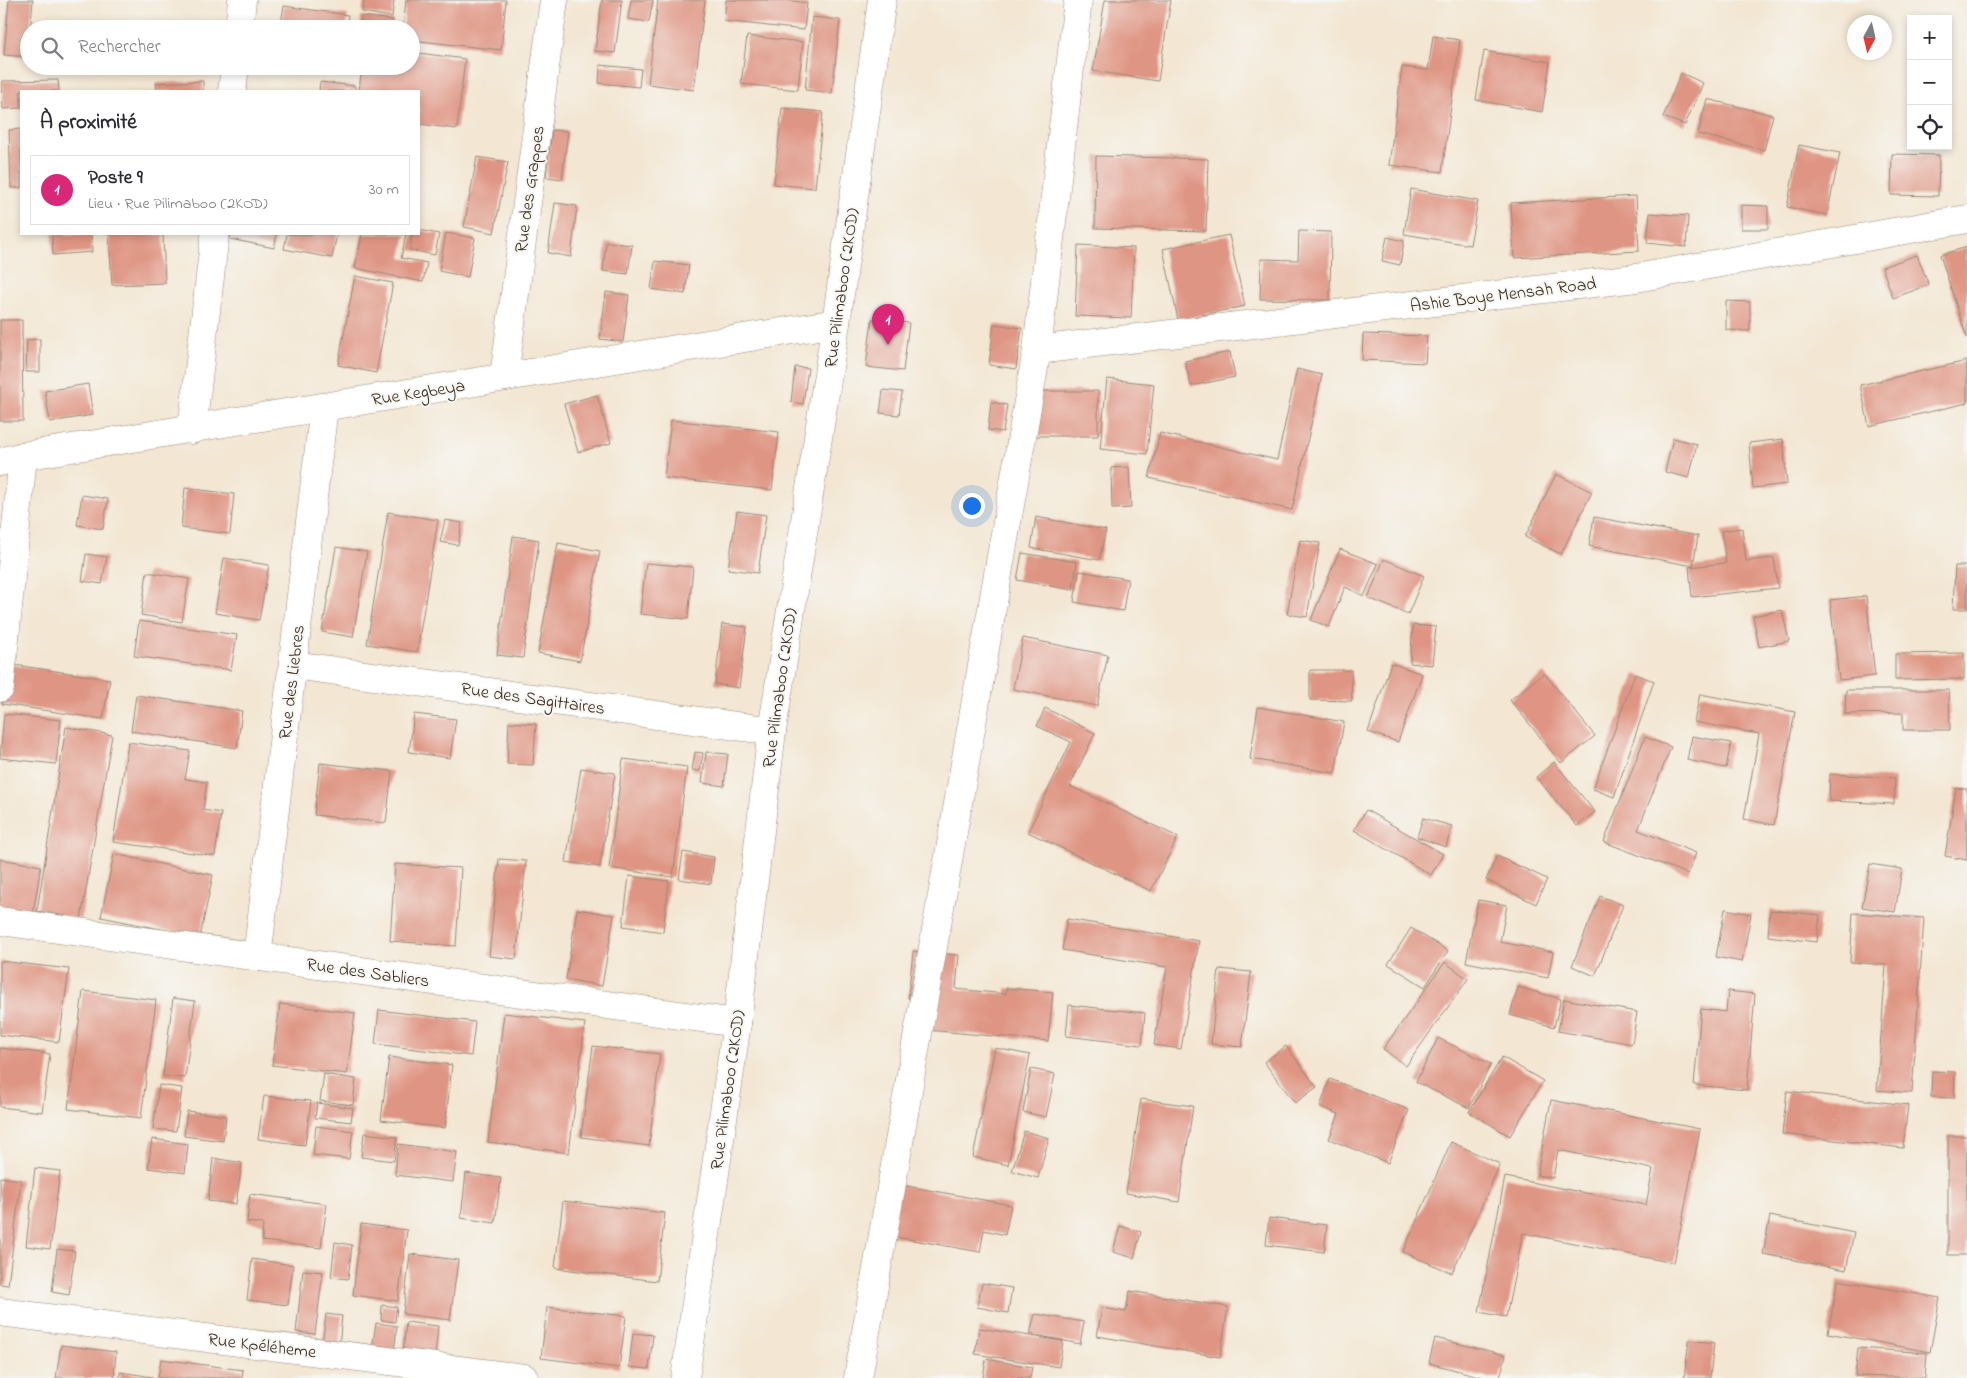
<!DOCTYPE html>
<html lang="fr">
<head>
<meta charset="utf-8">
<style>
	body { margin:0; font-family:"Indie Flower",sans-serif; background:#f7f7f7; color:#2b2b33 }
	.controls { position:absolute; right:15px; top:15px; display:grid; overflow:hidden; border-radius:0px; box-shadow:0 2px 8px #0003 }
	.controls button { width:45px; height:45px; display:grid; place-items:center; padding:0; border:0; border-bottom:1px solid #e1e1e2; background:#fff; color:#2b2b33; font:25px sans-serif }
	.compass { position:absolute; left:1847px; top:15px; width:45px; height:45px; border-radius:50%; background:#fff; box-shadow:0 2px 8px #0003; rotate:188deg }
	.you { position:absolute; left:971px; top:505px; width:18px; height:18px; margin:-12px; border:4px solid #fff; border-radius:50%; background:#1a73e8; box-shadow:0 0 0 8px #1a73e833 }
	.badge { display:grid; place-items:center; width:32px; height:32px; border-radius:50%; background:#db2777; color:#fff; font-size:16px; font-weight:700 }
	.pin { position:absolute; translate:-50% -41px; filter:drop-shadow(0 1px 2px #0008) }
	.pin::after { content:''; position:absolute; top:26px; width:18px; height:15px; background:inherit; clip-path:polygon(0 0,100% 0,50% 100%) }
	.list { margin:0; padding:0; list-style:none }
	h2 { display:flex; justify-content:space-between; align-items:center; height:65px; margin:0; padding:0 20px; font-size:21px }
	h2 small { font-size:16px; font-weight:400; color:#7c7c81 }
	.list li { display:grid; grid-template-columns:32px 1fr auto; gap:15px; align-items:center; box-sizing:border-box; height:70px; margin:0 10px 10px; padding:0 10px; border:1px solid #e1e1e2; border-radius:0px }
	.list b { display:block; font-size:19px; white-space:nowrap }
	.list p { margin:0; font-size:16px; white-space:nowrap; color:#7c7c81 }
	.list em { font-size:16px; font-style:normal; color:#7c7c81 }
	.icon { flex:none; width:28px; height:28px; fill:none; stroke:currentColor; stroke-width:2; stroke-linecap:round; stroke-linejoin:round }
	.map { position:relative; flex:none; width:1967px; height:1378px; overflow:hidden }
	.search { position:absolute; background:#fff; box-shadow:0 2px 8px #0003; left:20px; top:20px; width:400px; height:55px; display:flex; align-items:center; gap:12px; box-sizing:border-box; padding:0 18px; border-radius:28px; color:#7c7c81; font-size:19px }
	.panel { position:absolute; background:#fff; box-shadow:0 2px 8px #0003; left:20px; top:90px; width:400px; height:145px; border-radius:0px }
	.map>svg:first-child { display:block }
</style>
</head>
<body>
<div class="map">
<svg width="1967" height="1378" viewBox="0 0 1967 1378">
	<rect width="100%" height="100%" fill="#f6f6f2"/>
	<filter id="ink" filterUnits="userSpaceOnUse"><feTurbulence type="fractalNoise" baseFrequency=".02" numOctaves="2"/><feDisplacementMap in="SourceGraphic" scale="10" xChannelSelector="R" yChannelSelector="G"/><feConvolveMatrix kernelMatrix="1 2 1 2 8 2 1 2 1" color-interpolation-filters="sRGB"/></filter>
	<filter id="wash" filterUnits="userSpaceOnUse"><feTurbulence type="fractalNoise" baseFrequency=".0096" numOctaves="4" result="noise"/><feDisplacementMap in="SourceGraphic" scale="20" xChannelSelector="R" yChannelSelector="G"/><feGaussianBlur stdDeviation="1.12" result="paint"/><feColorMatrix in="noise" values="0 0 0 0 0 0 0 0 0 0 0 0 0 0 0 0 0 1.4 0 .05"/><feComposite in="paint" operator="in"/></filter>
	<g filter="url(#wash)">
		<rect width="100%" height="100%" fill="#f3e6d2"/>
		<g id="blocks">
			<!-- building -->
			<g fill="#df9583">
				<path d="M9,0H33L28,57L4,55Z"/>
				<path d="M364,0H394L392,17L362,12Z"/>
				<path d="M406,0H506L501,50L411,40V29H403Z"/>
				<path d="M602,0H622L615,53L595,51Z"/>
				<path d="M631,0H653L649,22L628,19Z"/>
				<path d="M658,0H705L694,90L648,84Z"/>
				<path d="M726,0H786L807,3L804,30L724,21Z"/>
				<path d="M1105,0H1171L1158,81L1093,71Z"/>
				<path d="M284,6L348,15L346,29H280Z"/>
				<path d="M361,16L393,20L392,29H360Z"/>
				<path d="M812,17L840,20L832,93L805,90Z"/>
				<path d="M747,36L803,42L798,90L741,84Z"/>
				<path d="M1433,36L1460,40L1442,172L1389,165L1402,67L1428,70Z"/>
				<path d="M1484,51L1550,62L1542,112L1476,100Z"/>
				<path d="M411,52L465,59L457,129L419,124V91H359L362,66H411Z"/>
				<path d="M600,65L641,69L639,87L599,83Z"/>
				<path d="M1681,73L1703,83L1685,125L1663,117Z"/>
				<path d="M58,80L59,91H21V108L3,109L2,81Z"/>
				<path d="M203,81V91H157L156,83Z"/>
				<path d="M320,82L355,86V91H319Z"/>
				<path d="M1707,99L1773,115L1764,150L1698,134Z"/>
				<path d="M782,108L823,112L815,188L774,184Z"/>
				<path d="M21,129V188H11L9,130Z"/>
				<path d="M552,130L568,131L562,179L546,177Z"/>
				<path d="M1799,145L1840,153L1827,215L1787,207Z"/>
				<path d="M1892,154L1939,155L1938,196L1891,195Z"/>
				<path d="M1096,156L1208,159L1206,231L1095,228Z"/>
				<path d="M477,157L508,162L494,233L464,227Z"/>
				<path d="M1411,189L1478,201L1470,245L1404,234Z"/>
				<path d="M1636,196L1639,251L1514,258L1511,203Z"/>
				<path d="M555,203L577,206L571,257L548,253Z"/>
				<path d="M1741,205L1768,206V229H1741Z"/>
				<path d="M1650,213L1688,216L1686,247L1647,243Z"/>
				<path d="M419,230L439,234L435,255L410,250L412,234H419Z"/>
				<path d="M1299,231L1331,232L1330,300L1260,299L1261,259L1298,260Z"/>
				<path d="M446,233L475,238L468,277L439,271Z"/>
				<path d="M52,234H91L92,252L53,255Z"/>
				<path d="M109,234H163L165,283L112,285Z"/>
				<path d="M231,234H277L274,248L230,239Z"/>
				<path d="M287,234H337L332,258L284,249Z"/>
				<path d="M362,234H406L401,258L427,263L423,282L355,268Z"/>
				<path d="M1229,235L1245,306L1178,320L1163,249Z"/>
				<path d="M1387,237L1404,241L1400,265L1382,261Z"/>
				<path d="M606,242L632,245L628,274L603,271Z"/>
				<path d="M1078,245L1134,248L1131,318L1075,316Z"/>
				<path d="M1967,247V338L1940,255Z"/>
				<path d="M1917,255L1929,285L1893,298L1882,267Z"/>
				<path d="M655,261L689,265L685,294L651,289Z"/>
				<path d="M355,276L393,283L376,373L338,365Z"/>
				<path d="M606,292L629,295L623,342L600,339Z"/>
				<path d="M1726,301L1750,302V331L1726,330Z"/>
				<path d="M872,319L909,323L903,371L866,367Z"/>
				<path d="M0,320H22L23,421H0Z"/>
				<path d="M994,324L1022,328L1016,369L989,365Z"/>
				<path d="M1363,334L1427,336L1425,363L1362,360Z"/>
				<path d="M40,339V372H26L27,340Z"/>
				<path d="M1230,352L1235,377L1191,386L1185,361Z"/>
				<path d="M1967,361V403L1869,426L1860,385Z"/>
				<path d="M795,367L808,368L803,404L791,402Z"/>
				<path d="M1297,369L1322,375L1292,510L1149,478L1160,433L1277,460Z"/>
				<path d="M1107,379L1154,384L1147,454L1100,449Z"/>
				<path d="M88,384L93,415L50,422L45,391Z"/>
				<path d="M883,390L902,392L899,415L880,413Z"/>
				<path d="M1031,391H1098V436H1032Z"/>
				<path d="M597,395L611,443L578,452L564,404Z"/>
				<path d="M991,402L1007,405L1003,432L988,430Z"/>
				<path d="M671,420L779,432L772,490L664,478Z"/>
				<path d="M1673,438L1697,444L1689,478L1665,472Z"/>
				<path d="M1783,439L1787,484L1753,488L1749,443Z"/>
				<path d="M1129,467L1131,508L1112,509L1111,468Z"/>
				<path d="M1556,474L1592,492L1561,554L1525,537Z"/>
				<path d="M185,488L234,494L230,534L181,528Z"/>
				<path d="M82,495L108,499L103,529L77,525Z"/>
				<path d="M737,511L766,515L758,573L728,569Z"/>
				<path d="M388,512L438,520L417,652L367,644Z"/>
				<path d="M1036,517L1106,530L1099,560L1031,548Z"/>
				<path d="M1594,517L1698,536L1693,566L1589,546Z"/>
				<path d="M445,520L462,523L458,545L440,542Z"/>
				<path d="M1742,528L1746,561L1774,558L1778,588L1692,597L1689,567L1726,563L1721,531Z"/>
				<path d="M513,536L539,540L523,658L497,655Z"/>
				<path d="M1300,540L1320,543L1307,617L1287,614Z"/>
				<path d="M558,543L600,551L580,661L538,653Z"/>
				<path d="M336,547L367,552L353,637L322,632Z"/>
				<path d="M1340,549L1378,564L1364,596L1345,587L1329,627L1311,620Z"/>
				<path d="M1022,553L1077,562L1073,590L1017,580Z"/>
				<path d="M86,554L107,557L102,584L82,581Z"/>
				<path d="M224,558L269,565L259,620L215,613Z"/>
				<path d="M1384,559L1424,576L1408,614L1368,598Z"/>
				<path d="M646,563L693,567L688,619L640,614Z"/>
				<path d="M1955,566H1967V609H1953Z"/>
				<path d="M1079,571L1128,579L1123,611L1074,602Z"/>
				<path d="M147,572L189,579L182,622L141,615Z"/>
				<path d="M1866,596L1875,676L1839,680L1830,600Z"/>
				<path d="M1782,610L1789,641L1759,647L1753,616Z"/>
				<path d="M139,621L237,635L231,670L134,656Z"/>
				<path d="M722,624L747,627L739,688L715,684Z"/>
				<path d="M1413,625L1436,627L1432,665L1410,663Z"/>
				<path d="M1023,638L1108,655L1097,706L1013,689Z"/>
				<path d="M1964,653V679L1895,680V654Z"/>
				<path d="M1391,663L1422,674L1398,742L1368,732Z"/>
				<path d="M7,664L110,679L103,719L2,704Z"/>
				<path d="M1310,670H1351L1352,701L1310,700Z"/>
				<path d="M1544,673L1595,736L1561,763L1510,700Z"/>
				<path d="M1635,674L1654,681L1614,797L1593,789Z"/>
				<path d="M1846,690H1949L1950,730H1903V713L1845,714Z"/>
				<path d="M1700,694L1795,712L1774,825L1744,819L1759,734L1694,722Z"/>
				<path d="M136,695L242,711L237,748L131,731Z"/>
				<path d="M1258,707L1344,722L1335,773L1250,759Z"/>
				<path d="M1045,708L1095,733L1070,786L1178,837L1151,891L1028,832L1071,742L1037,726Z"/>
				<path d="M4,714L61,720L56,764L0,758Z"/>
				<path d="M414,714L456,719L450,758L409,752Z"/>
				<path d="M509,722L536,724L533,765L507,764Z"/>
				<path d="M66,727L112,735L81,919L37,911Z"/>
				<path d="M1692,736L1731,743L1726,768L1687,760Z"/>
				<path d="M1645,737L1671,747L1638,830L1696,853L1688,874L1604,842Z"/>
				<path d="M128,742L190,751L185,779L207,782L203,810L221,813L215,856L113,842Z"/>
				<path d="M695,752L703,753L700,771L692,770Z"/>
				<path d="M706,752L728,754L724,786L702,783Z"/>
				<path d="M623,759L687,767L673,877L609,868Z"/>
				<path d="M1554,762L1595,812L1577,826L1536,777Z"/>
				<path d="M320,763L392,771L386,823L314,815Z"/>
				<path d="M581,768L615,773L600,867L566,862Z"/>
				<path d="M1830,774L1895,778L1894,804L1829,801Z"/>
				<path d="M1956,788L1967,789V860L1945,856Z"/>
				<path d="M1366,810L1443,854L1431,875L1354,830Z"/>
				<path d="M1423,818L1452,826L1446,847L1417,837Z"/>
				<path d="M683,852L714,857L711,884L679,879Z"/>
				<path d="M114,854L213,875L200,937L101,917Z"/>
				<path d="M1497,856L1547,879L1536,904L1486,880Z"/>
				<path d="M0,859L41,866L33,913L0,908Z"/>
				<path d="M499,859L526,861L516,959L489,956Z"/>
				<path d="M395,864L461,868L456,946L390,941Z"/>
				<path d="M1870,864L1902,869L1895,912L1862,907Z"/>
				<path d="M629,876L669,881L663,932L623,926Z"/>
				<path d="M1600,896L1623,905L1595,976L1572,966Z"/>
				<path d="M1478,900L1507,905L1500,942L1553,952L1548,978L1466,962Z"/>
				<path d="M577,909L614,915L602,986L566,979Z"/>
				<path d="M1725,909L1751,914L1742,962L1716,957Z"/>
				<path d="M1770,910L1820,915L1817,942L1768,936Z"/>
				<path d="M1853,913L1924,918L1912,1093L1877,1090L1886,965L1850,962Z"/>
				<path d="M1067,919L1199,941L1181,1049L1154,1045L1167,967L1062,950Z"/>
				<path d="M1411,928L1448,951L1425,987L1388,964Z"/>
				<path d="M913,951L959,955L956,989L1006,994V988L1053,992L1048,1041L927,1030L929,1000L908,998Z"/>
				<path d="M0,961L69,969L59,1042L0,1035Z"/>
				<path d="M1445,962L1468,979L1406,1066L1383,1049Z"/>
				<path d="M1219,969L1251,972L1242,1047L1211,1044Z"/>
				<path d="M1518,987L1561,999L1554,1027L1510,1015Z"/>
				<path d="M83,991L156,1000L141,1118L68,1109Z"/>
				<path d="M1728,991L1755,994L1747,1090L1694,1085L1701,1009L1726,1012Z"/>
				<path d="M173,998L195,1001L185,1078L163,1076Z"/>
				<path d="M1564,999L1637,1012L1632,1044L1558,1031Z"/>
				<path d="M280,1004L355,1013L347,1074L272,1065Z"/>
				<path d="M1069,1005L1145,1013L1142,1045L1066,1036Z"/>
				<path d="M379,1010L475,1022L471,1056L375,1044Z"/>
				<path d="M504,1013L585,1023L569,1153L488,1142Z"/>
				<path d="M1438,1038L1491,1064L1469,1108L1416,1082Z"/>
				<path d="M593,1046L660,1054L649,1146L581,1137Z"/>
				<path d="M1286,1046L1317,1087L1295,1103L1264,1062Z"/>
				<path d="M0,1048L50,1054L42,1112L0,1107Z"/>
				<path d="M995,1048L1030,1055L1008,1165L973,1157Z"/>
				<path d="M389,1057L452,1065L445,1128L381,1120Z"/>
				<path d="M1502,1057L1543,1081L1510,1136L1469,1112Z"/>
				<path d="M1031,1069L1055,1074L1046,1117L1023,1112Z"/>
				<path d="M1932,1071L1955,1072L1954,1098L1931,1097Z"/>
				<path d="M324,1074L356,1079L353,1105L320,1101Z"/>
				<path d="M1330,1079L1409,1110L1388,1163L1329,1139L1339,1114L1320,1107Z"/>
				<path d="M159,1085L182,1088L176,1131L153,1129Z"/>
				<path d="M1787,1091L1908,1105L1903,1148L1782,1134Z"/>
				<path d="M264,1096L311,1101L305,1145L258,1139Z"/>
				<path d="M1141,1099L1193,1106L1179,1202L1126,1193Z"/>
				<path d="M1551,1100L1700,1129L1674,1263L1523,1233L1506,1317L1479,1312L1505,1177L1646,1205L1653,1169L1558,1150L1553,1178L1537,1175Z"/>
				<path d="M317,1103L353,1108L351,1122L315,1118Z"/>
				<path d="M187,1111L226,1116L223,1141L184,1136Z"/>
				<path d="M316,1126L353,1131L349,1159L313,1155Z"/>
				<path d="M1024,1131L1049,1138L1038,1178L1012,1171Z"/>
				<path d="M364,1133L397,1137L394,1161L361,1157Z"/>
				<rect x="1948" y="1136" width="19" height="119"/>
				<path d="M152,1139L188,1144L185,1173L148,1168Z"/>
				<path d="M1451,1142L1500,1164L1452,1273L1403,1252Z"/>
				<path d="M398,1144L457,1152L453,1182L395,1175Z"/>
				<path d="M213,1158L242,1163L236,1204L208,1201Z"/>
				<path d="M35,1168L60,1171L50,1249L26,1246Z"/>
				<path d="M466,1173L501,1178L495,1223L461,1218Z"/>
				<path d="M0,1177L21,1180L8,1285L0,1284Z"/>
				<path d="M901,1185L1011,1205L1005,1235L984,1230L980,1252L891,1236Z"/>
				<path d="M250,1194L327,1204L321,1248L262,1241L263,1224L247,1222Z"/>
				<path d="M563,1201L665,1213L657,1281L555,1268Z"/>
				<path d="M1770,1216L1854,1233L1846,1270L1763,1254Z"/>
				<path d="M1269,1218L1327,1225L1324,1252L1266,1245Z"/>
				<path d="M361,1224L407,1230L398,1301L353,1295Z"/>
				<path d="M1120,1226L1141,1232L1134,1258L1113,1252Z"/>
				<path d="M335,1242L352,1245L348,1279L331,1277Z"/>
				<path d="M57,1249L75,1251L69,1295L52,1292Z"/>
				<path d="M410,1254L458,1260L450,1320L403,1314Z"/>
				<path d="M252,1259L293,1265L288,1305L247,1300Z"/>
				<path d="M303,1270L323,1272L315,1334L296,1332Z"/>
				<path d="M1838,1280L1940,1298L1930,1352L1828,1333Z"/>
				<path d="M982,1283L1012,1288L1008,1313L977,1307Z"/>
				<path d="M1130,1291L1228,1307L1220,1357L1097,1336L1102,1308L1126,1312Z"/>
				<path d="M382,1305L397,1307L395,1322L381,1320Z"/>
				<path d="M547,1307L626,1316L619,1368L541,1358Z"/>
				<path d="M326,1314L342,1316L339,1346L322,1344Z"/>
				<path d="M1035,1314L1084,1322L1080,1344L1030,1334Z"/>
				<path d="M406,1322L438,1326L435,1356L403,1352Z"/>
				<path d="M376,1323L397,1326L394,1351L372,1349Z"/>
				<path d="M979,1328L1063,1341L1059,1367L975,1354Z"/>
				<path d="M633,1333L653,1335L649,1369L629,1367Z"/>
				<path d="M1435,1338L1506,1355L1500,1378H1486L1429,1363Z"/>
				<path d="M1689,1340L1714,1343L1710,1378H1684Z"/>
				<path d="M61,1345L116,1352L114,1378H56Z"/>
				<path d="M1858,1348L1927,1353L1925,1378L1855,1376Z"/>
				<path d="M161,1359L243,1370L242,1378H158Z"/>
				<path d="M986,1359L1032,1367L1030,1378H983Z"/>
				<path d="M120,1372L153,1377V1378H120Z"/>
			</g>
		</g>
	</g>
	<g filter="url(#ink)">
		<use href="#blocks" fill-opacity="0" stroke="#978878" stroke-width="1"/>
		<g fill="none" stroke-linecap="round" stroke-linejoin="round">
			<!-- street casing -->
			<g stroke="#978878" stroke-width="29">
				<g id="street">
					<path d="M239,29L242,0"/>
					<path d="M232,91L235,66"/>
					<path d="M1037,350L1636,278L1967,219"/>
					<path d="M504,377L554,0"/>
					<path d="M192,430L215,234"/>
					<path d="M0,462L23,456L836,323"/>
					<path d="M293,665L772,731"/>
					<path d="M0,688L23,456"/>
					<path d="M0,921L737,1023"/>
					<path d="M257,957L324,407"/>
					<path d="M0,1312L524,1378"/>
					<path d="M685,1378L737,1023L772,731L836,323L882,0"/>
					<path d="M858,1378L1037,350L1078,0"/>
				</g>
			</g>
			<!-- street -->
			<use href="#street" stroke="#fff" stroke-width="28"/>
		</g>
	</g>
	<g text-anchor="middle" stroke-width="4" stroke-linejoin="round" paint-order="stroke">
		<!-- street labels -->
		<g font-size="18" fill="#3b2a1e" stroke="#f6f6f2">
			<text transform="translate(529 189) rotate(-82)" y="6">Rue des Grappes</text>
			<text transform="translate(841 288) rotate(-82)" y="6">Rue Pilimaboo (2KOD)</text>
			<text transform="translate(1503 294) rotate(-7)" y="6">Ashie Boye Mensah Road</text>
			<text transform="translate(418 392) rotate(-9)" y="6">Rue Kegbeya</text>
			<text transform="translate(291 682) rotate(-83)" y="6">Rue des Liebres</text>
			<text transform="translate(779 688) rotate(-82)" y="6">Rue Pilimaboo (2KOD)</text>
			<text transform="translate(533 698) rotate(8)" y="6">Rue des Sagittaires</text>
			<text transform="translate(368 972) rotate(8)" y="6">Rue des Sabliers</text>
			<text transform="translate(727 1090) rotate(-82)" y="6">Rue Pilimaboo (2KOD)</text>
			<text transform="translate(262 1345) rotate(7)" y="6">Rue Kpéléheme</text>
		</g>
	</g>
</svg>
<div class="controls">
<button>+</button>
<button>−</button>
<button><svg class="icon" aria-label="locate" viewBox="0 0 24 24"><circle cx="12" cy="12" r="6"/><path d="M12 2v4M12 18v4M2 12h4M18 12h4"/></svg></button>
</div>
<svg class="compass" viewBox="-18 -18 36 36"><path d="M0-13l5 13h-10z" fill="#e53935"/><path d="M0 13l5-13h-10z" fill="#7c7c81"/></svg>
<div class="you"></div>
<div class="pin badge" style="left:888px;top:345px">1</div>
<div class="search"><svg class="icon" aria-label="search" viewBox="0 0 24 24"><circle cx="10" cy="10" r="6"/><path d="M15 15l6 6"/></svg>Rechercher</div>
<section class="panel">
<h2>À proximité<small></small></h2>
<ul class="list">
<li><span class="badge">1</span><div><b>Poste 9</b><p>Lieu · Rue Pilimaboo (2KOD)</p></div><em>30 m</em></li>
</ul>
</section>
</div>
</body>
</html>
